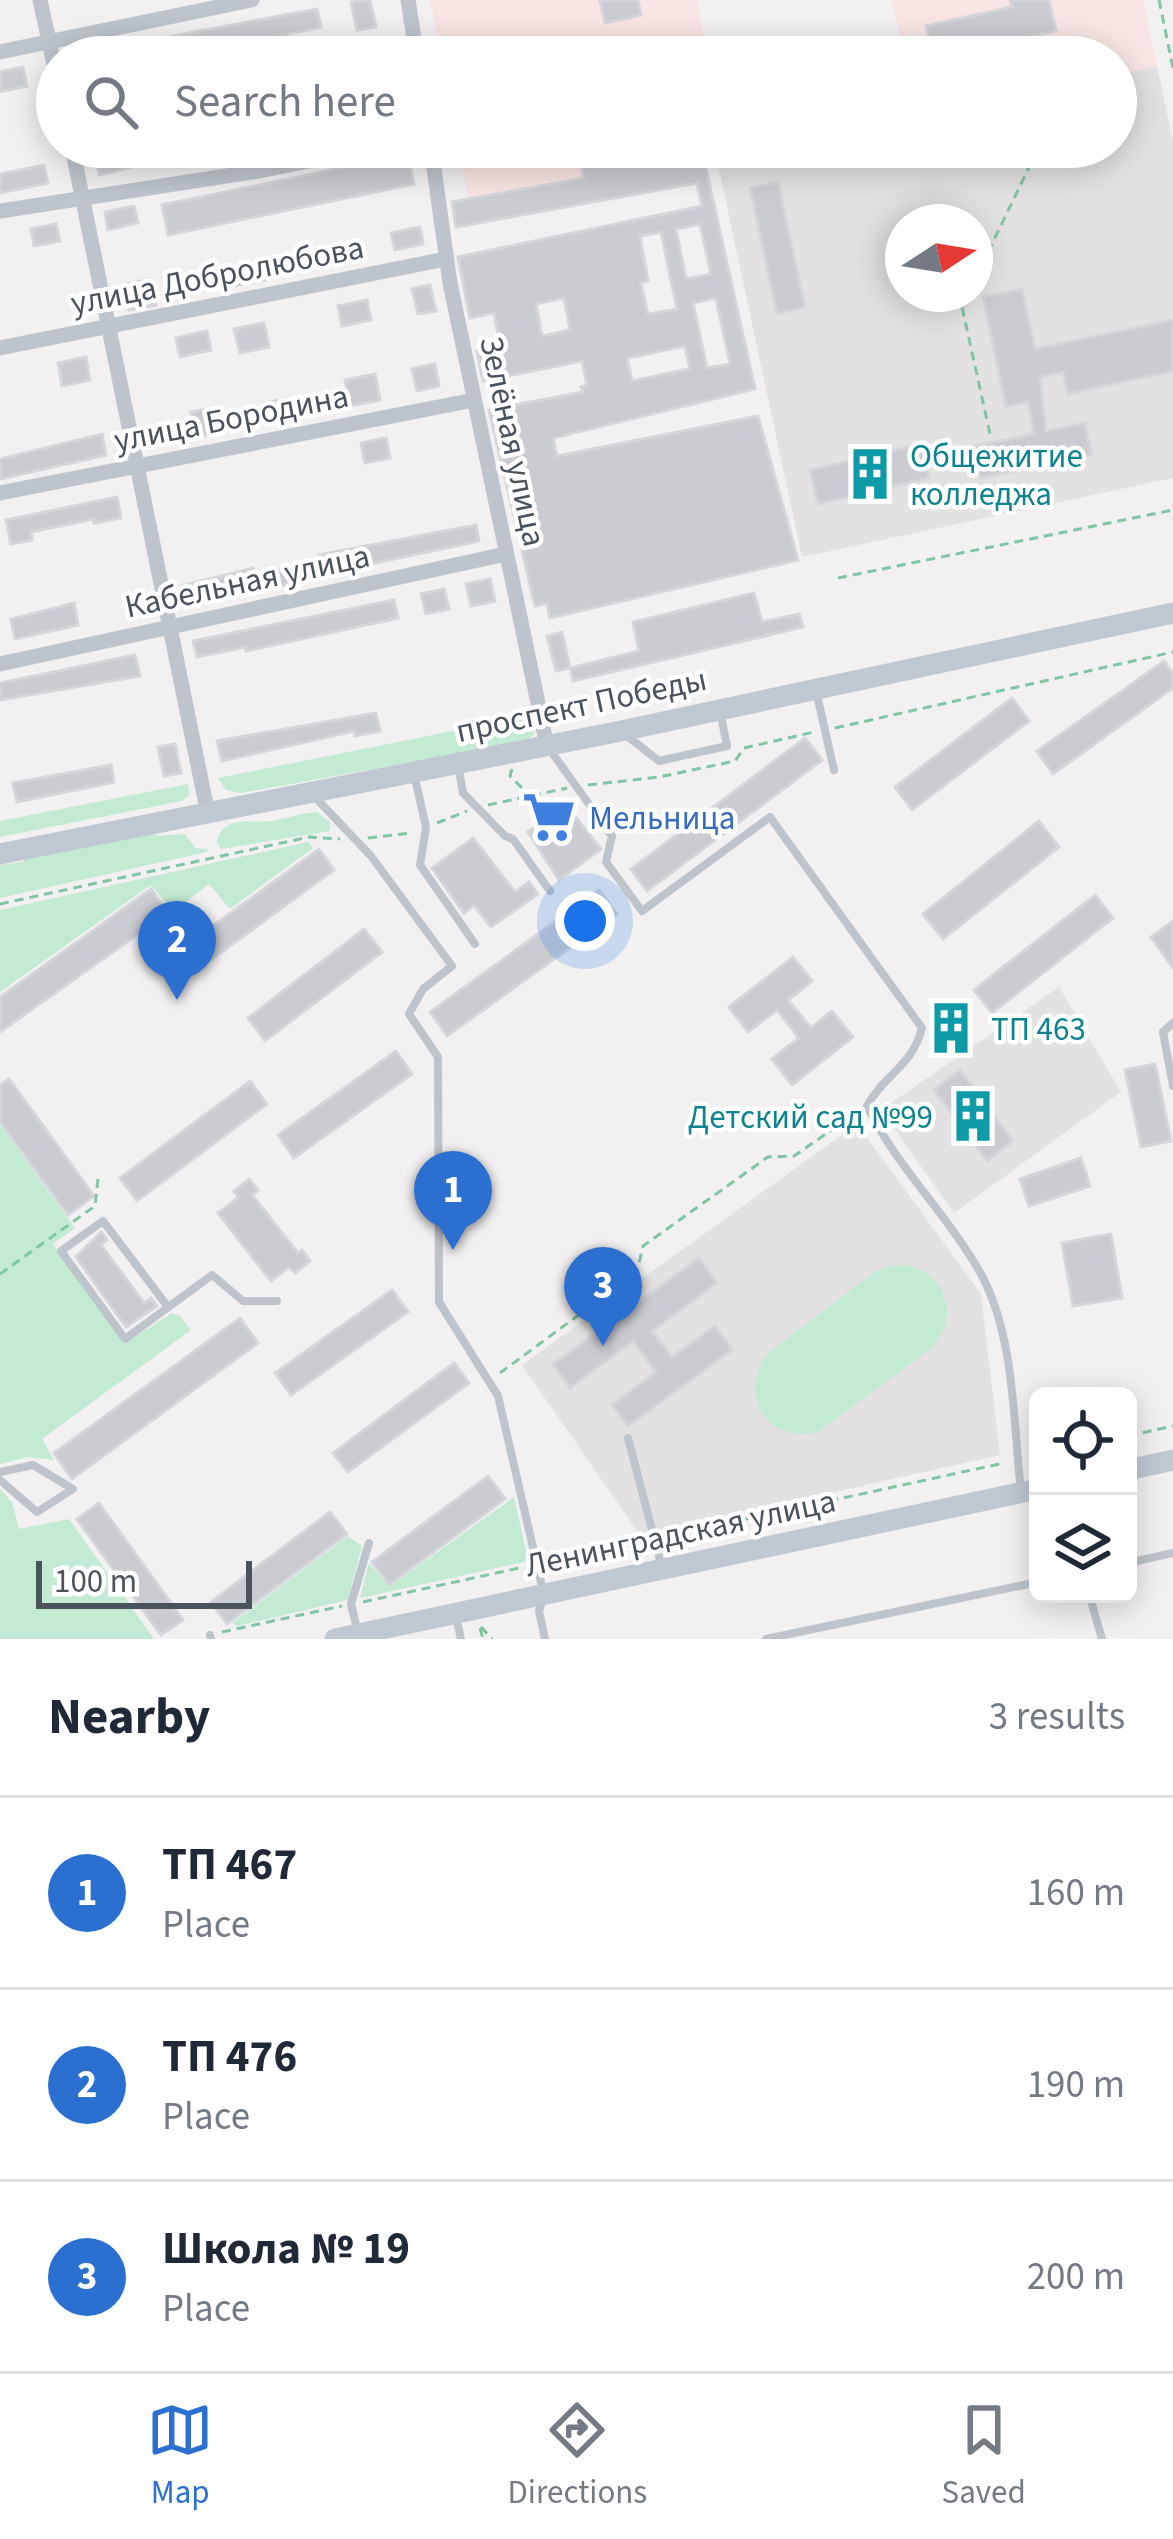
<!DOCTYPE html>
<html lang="en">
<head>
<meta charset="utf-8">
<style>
	body { margin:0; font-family:"Source Sans 3",sans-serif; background:#f2f2f3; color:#1f2937 }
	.controls { position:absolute; right:36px; bottom:36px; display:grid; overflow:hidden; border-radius:18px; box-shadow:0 6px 30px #0003 }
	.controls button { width:108px; height:108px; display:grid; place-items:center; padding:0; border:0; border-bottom:3px solid #e0e1e3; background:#fff; color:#1f2937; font:60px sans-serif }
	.compass { position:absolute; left:885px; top:204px; width:108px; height:108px; border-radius:50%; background:#fff; box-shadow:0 6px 30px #0003; rotate:78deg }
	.scale { position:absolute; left:36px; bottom:30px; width:216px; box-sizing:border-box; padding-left:12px; border:6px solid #4a535c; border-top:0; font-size:33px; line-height:42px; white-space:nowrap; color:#4a535c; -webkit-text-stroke:9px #fff; paint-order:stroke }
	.you { position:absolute; left:585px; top:921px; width:42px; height:42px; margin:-30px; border:9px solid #fff; border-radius:50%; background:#1a73e8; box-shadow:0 0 0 18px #1a73e833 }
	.badge { display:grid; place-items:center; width:78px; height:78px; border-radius:50%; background:#2b6fd1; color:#fff; font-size:39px; font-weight:700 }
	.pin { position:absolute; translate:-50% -99px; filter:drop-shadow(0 3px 6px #0008) }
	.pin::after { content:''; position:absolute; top:63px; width:42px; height:36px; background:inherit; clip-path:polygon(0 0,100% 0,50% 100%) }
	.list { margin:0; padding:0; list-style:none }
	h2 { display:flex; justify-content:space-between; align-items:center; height:156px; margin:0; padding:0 48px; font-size:51px }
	h2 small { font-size:39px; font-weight:400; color:#747a83 }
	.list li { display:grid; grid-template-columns:78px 1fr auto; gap:36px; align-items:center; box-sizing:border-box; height:192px; padding:0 48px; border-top:3px solid #e0e1e3 }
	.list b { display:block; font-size:45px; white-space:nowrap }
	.list p { margin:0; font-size:39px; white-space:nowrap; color:#747a83 }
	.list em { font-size:39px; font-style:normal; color:#747a83 }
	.icon { flex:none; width:66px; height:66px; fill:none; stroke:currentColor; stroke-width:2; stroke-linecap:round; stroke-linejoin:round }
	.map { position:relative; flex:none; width:1173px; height:1639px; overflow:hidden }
	.search { position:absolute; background:#fff; box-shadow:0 6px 30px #0003; left:36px; right:36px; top:36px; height:132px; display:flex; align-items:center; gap:30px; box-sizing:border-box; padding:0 42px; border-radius:66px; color:#747a83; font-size:45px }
	.sheet { height:732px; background:#fff }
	nav { display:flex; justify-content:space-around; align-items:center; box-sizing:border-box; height:168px; border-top:3px solid #e0e1e3; background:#fff; font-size:33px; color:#747a83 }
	nav a { display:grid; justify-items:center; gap:6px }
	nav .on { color:#2b6fd1 }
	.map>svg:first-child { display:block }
</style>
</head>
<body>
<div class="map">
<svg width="1173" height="1639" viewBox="0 0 1173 1639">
	<rect width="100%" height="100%" fill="#f2f0f0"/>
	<!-- education -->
	<g fill="#e3e1e1" fill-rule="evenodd">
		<path d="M1157,66L1173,142V478L802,557L717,160L777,147H1116V75ZM903,222H975V294H903Z"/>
		<path d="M1059,987L1121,1092L954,1213L881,1110Z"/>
		<path d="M857,1124L981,1294L1000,1455L640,1535L522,1365Z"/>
	</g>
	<!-- medical -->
	<g fill="#f9e6e4">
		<path d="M430,0H697L708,57H441Z"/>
		<path d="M892,0H1143L1157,66L1116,75V57H905Z"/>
		<path d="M459,147H726L727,150L469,201Z"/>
	</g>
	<!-- green -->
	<g fill="#c3ebd4">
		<path d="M533,715L535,733L527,741L241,793L226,790L218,778Z"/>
		<path d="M188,784L189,795L182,801L0,837V821Z"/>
		<path d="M317,812L330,822V831L221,849L217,842C224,811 256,826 277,820C291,817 302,813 317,812Z"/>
		<path d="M147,832L159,836L185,834L195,848L208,849L207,852L0,898V865L23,862L28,854Z"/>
		<path d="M308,842L313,848L230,909L209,884L173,912L151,885L0,992V910Z"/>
		<path d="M0,1125L75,1228L53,1244L124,1344L172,1313L180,1316L191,1330L42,1439L54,1460L28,1457L0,1464Z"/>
		<path d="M907,1265L927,1273L939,1285L948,1308L944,1330L932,1348L818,1432C767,1445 736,1393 768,1353L873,1273L888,1266Z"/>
		<path d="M0,1489L12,1502L19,1529L69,1519L154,1639H0Z"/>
		<path d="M514,1497L528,1561L360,1598L369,1563L389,1587Z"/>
		<path d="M348,1536L362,1546L348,1600L237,1626L232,1623Z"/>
	</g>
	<!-- building -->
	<g fill="#cbccd2" stroke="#d5d6db" stroke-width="3" fill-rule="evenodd">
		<path d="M370,0L376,27L357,30L351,2Z"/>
		<path d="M600,0H638L641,15L605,23Z"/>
		<path d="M1010,0H1049L1056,31L934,57L926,26L1012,7Z"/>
		<path d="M317,9L321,27L182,57H103L102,52L163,38Z"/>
		<path d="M23,67L27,86L0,92V72Z"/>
		<path d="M139,147H167L169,158L99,175L95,156Z"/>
		<path d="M577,147H653L657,164L703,155L755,389L553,438L557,456L758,416L798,560L550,618L547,603L535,606L489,410L583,392L581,387L587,385L582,361L483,381L477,351L500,346L494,313L470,318L458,257L702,206L697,183L456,227L452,202L584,178ZM700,224L711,274L686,279L676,229ZM661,232L677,309L648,314L641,283L648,281L640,236ZM564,298L570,330L542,336L536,304ZM716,298L730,364L707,368L693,303ZM685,346L690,369L632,381L627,358Z"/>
		<path d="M408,154L414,184L168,235L162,205Z"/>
		<path d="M44,165L48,183L0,193V174Z"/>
		<path d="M778,182L805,307L777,314L750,188Z"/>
		<path d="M134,206L138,223L108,230L105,212Z"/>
		<path d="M56,224L60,241L34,246L31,229Z"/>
		<path d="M420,227L423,244L395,250L391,233Z"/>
		<path d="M261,263L265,280L234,286L231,270Z"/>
		<path d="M150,279L156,305L129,310L124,285Z"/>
		<path d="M430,285L436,311L418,314L412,289Z"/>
		<path d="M1022,289L1035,349L1173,320V371L1068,394L1063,372L1040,377L1046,431L1085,423L1091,454L981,478L974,446L1034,434L1028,402L1006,407L983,297Z"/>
		<path d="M367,300L371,320L342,326L338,306Z"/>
		<path d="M264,323L269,347L240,353L234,329Z"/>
		<path d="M207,331L211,350L180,357L176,338Z"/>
		<path d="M86,357L90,380L62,386L58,363Z"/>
		<path d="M435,364L439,386L417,391L412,369Z"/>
		<path d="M375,374L380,400L350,406L345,380Z"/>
		<path d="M290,398L294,419L269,424L264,403Z"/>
		<path d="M211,408L217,433L150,447L146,428L193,418L191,412Z"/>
		<path d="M102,434L106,455L0,479V459Z"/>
		<path d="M386,438L390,458L365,463L361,443Z"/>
		<path d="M921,444L929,478L818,504L810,470Z"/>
		<path d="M117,497L121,518L94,523L93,519L31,532L32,540L11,544L6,520Z"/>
		<path d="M476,525L479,541L323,574L319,555Z"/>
		<path d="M296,565L300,582L185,604L181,586L253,568L254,574Z"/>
		<path d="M490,579L495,601L471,606L466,584Z"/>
		<path d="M444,589L449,609L426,614L421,594Z"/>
		<path d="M754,593L762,622L799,614L803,627L573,681L570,668L639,651L633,622Z"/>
		<path d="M394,600L398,618L246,651L245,647L197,657L193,641Z"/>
		<path d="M74,603L78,625L15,639L11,619Z"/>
		<path d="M562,632L570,668L556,671L547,636Z"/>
		<path d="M135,655L140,676L0,700V683Z"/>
		<path d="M1164,661L1173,674V688L1053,774L1037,751Z"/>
		<path d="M1012,698L1029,721L912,810L895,787Z"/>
		<path d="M376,713L380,731L355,736L354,731L222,761L217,741Z"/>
		<path d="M805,738L822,760L647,891L631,869Z"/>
		<path d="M175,744L181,773L164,776L158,747Z"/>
		<path d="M111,765L114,782L17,802L13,783Z"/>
		<path d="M566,805L601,849L559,880L528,832Z"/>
		<path d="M1039,821L1059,847L943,939L923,914Z"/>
		<path d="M473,838L515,892L529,882L538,894L491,927L474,905L464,913L432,868Z"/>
		<path d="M319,849L334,870L212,959L196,938Z"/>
		<path d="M151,889L168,913L0,1032V997Z"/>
		<path d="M599,890L617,914L447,1036L430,1012Z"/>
		<path d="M1095,895L1113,918L992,1013L974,990Z"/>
		<path d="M1173,921V968L1151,937Z"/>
		<path d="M364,929L382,952L265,1041L248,1018Z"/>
		<path d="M793,957L812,981L788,1000L811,1028L832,1011L853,1037L792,1085L772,1059L799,1038L777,1010L748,1032L729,1007Z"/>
		<path d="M396,1051L412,1074L294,1158L278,1135Z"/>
		<path d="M1155,1064L1171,1141L1141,1147L1125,1070Z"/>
		<path d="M960,1070L1013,1141L987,1161L934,1090Z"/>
		<path d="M9,1079L94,1196L68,1215L0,1122V1085Z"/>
		<path d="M250,1081L267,1104L137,1201L120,1178Z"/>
		<path d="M1081,1158L1090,1186L1029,1206L1020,1179Z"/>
		<path d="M249,1179L258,1190L252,1195L298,1253L302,1250L310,1261L295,1273L289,1267L271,1281L218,1213L239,1197L234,1191Z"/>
		<path d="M101,1232L107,1240L101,1245L144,1303L151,1298L157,1306L126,1327L76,1257Z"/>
		<path d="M1111,1234L1122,1298L1073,1306L1062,1243Z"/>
		<path d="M699,1258L717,1283L652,1331L672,1357L715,1326L732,1350L628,1426L612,1405L656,1372L633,1341L570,1388L553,1364Z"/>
		<path d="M392,1290L408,1312L291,1395L275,1373Z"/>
		<path d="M240,1318L258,1343L72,1479L54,1453Z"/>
		<path d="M454,1363L469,1383L348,1472L333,1453Z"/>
		<path d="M488,1476L505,1499L389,1585L372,1562Z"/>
		<path d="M99,1503L183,1620L161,1635L77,1519Z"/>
		<path d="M330,1512L347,1534L227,1624L211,1602Z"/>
	</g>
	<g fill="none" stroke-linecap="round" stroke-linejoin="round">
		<!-- path -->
		<g stroke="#7fc6a5" stroke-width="3" stroke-dasharray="9 6" stroke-linecap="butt">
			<path d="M1159,0L1173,68"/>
			<path d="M975,279L1039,147"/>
			<path d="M968,294L962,307L990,434"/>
			<path d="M838,578L1173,510"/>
			<path d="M835,728L1173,652"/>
			<path d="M512,769L510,776L527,793"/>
			<path d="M588,785L659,777L735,761L744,748L814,732"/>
			<path d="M488,805L567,788"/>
			<path d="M437,823L467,811"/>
			<path d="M368,838L411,833"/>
			<path d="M0,904L309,837L340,839"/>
			<path d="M0,1274L95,1206L98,1179"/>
			<path d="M500,1373L637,1272L643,1246L768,1157L794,1156L856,1113"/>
			<path d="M1128,1436L1173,1426"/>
			<path d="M668,1536L1004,1463"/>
			<path d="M551,1561L641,1542"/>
			<path d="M363,1602L524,1567"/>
			<path d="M481,1627L492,1639"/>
			<path d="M480,1628L483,1639"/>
			<path d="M222,1632L342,1606"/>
		</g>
		<!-- lane -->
		<g stroke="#bdc4cb" stroke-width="8">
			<path d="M817,695L834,770"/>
			<path d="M627,736L659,761L727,746L721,716"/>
			<path d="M550,750L612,836L606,862L642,911L770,817L922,1028C912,1067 885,1073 867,1106C896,1166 948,1215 981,1274C1015,1337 1013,1421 1021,1491"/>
			<path d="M458,765L463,793L505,836L513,839L550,891"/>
			<path d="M414,774L426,827L420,865L475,944"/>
			<path d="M312,794L371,856L452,966L423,989L409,1014L438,1057L439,1302L498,1396L544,1595L539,1611L545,1639"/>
			<path d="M1173,1023L1163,1032L1173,1086"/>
			<path d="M168,1307L103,1221L61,1251L125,1339L212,1275L243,1301H277"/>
			<path d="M628,1438L662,1568"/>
			<path d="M0,1472L33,1465L73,1489L37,1512L0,1480"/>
			<path d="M1128,1563L1173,1553"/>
			<path d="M1089,1594L1102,1639"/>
			<path d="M456,1617L461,1639"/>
			<path d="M357,1629L351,1604L369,1543"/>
			<path d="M210,1635L211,1639"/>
			<path d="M766,1639L1038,1582"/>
		</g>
		<!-- street -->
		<g stroke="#bdc4cb" stroke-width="15">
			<path d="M40,0L57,78"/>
			<path d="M408,0L417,57"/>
			<path d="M0,52L252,0"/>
			<path d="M72,147L208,814"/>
			<path d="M431,147L450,283L547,746"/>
			<path d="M0,211L259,171L378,147"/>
			<path d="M0,348L446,259"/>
			<path d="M0,493L474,400"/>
			<path d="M0,664L506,554"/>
		</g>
		<!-- secondary -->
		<g stroke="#c0c8d2" stroke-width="21">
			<path d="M0,854L621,731L1173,613"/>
			<path d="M1128,1470L1173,1460"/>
			<path d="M335,1639L1038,1489"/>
		</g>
	</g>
	<!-- icons -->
	<defs>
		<g id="building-bare" transform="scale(4.14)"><path d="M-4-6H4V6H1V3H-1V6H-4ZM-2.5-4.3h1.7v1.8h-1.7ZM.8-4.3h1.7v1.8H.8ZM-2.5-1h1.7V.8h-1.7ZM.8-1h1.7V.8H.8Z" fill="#0f9aa8" stroke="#fff" stroke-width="2.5" paint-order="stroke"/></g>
		<g id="supermarket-bare" transform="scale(4.14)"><path d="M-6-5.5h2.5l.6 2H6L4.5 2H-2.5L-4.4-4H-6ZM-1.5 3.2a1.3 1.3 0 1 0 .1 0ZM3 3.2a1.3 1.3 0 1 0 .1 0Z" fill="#3f7fe0" stroke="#fff" stroke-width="2.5" paint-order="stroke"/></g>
	</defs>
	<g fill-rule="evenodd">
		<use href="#building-bare" x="870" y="474"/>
		<use href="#supermarket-bare" x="549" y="817"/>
		<use href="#building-bare" x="951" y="1028"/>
		<use href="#building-bare" x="973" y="1116"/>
	</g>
	<g text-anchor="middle" stroke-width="9" stroke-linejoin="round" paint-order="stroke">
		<!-- street labels -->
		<g font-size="33" fill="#4a535c" stroke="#fff">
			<text transform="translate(217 274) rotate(-11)" y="12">улица Добролюбова</text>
			<text transform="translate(231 417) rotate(-11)" y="12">улица Бородина</text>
			<text transform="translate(514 441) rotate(78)" y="12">Зелёная улица</text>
			<text transform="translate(247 580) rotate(-12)" y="12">Кабельная улица</text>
			<text transform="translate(581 704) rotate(-12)" y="12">проспект Победы</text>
			<text transform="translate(680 1532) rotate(-12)" y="12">Ленинградская улица</text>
		</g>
		<!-- culture labels -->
		<g font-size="33" fill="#0d838f" stroke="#fff" text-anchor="start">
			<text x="910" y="467">Общежитие<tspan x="910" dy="38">колледжа</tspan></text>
			<text x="991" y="1040">ТП 463</text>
			<text x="933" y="1128" text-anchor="end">Детский сад №99</text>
		</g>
		<!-- shop labels -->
		<g font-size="33" fill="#366cbe" stroke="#fff" text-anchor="start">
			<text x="589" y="829">Мельница</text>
		</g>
	</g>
</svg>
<div class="controls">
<button><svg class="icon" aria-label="locate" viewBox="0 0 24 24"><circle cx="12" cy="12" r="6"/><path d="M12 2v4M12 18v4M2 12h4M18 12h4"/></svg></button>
<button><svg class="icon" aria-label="layers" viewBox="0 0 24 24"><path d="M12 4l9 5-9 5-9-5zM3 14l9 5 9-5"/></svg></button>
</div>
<svg class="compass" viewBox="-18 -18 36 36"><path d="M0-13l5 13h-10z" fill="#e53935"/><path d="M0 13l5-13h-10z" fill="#747a83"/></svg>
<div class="scale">100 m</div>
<div class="you"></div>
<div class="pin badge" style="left:453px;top:1250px">1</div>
<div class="pin badge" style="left:177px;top:1000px">2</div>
<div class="pin badge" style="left:603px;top:1346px">3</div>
<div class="search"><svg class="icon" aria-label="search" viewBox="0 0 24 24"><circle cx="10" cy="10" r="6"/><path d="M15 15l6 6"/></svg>Search here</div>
</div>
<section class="sheet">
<h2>Nearby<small>3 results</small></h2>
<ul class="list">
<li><span class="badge">1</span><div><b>ТП 467</b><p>Place</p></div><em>160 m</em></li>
<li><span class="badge">2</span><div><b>ТП 476</b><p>Place</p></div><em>190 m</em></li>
<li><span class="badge">3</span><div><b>Школа № 19</b><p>Place</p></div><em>200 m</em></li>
</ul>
</section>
<nav>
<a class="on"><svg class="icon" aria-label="map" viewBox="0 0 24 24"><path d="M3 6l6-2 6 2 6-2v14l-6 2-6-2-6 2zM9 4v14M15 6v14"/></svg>Map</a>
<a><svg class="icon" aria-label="directions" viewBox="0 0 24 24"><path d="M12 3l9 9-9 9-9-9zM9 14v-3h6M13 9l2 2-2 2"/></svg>Directions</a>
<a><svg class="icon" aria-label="saved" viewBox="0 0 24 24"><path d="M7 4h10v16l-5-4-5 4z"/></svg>Saved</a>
</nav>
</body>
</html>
